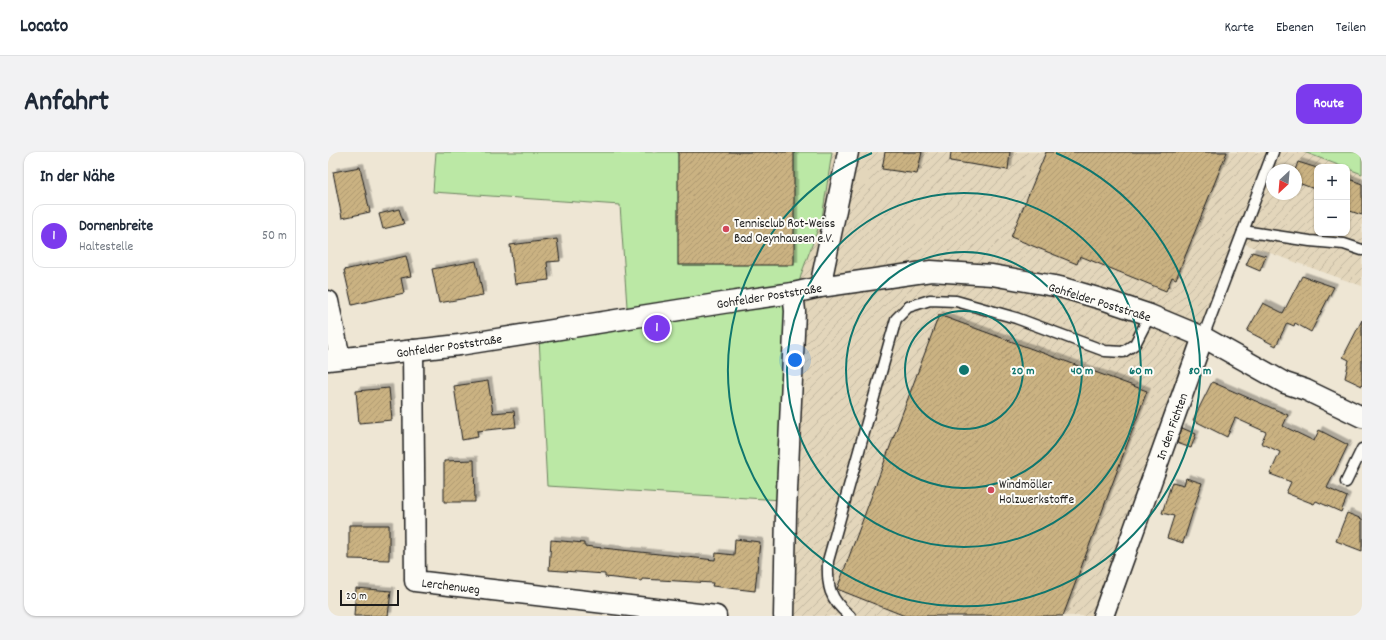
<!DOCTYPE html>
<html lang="de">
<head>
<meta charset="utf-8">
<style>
	body { margin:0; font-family:Dekko,sans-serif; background:#f2f2f3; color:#1f2937 }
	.controls { position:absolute; right:12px; top:12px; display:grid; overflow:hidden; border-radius:8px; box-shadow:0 1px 3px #0004 }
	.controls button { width:36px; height:36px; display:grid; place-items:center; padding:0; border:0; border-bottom:1px solid #e0e1e3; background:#fff; color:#1f2937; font:20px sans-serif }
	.compass { position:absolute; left:938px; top:12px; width:36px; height:36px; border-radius:50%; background:#fff; box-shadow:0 1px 3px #0004; rotate:206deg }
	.scale { position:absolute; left:12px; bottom:10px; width:59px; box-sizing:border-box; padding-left:4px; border:2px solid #1c1c1c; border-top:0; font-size:11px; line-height:14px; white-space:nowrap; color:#1c1c1c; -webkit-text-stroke:3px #fdfcf7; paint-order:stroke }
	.you { position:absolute; left:467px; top:208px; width:14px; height:14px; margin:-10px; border:3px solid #fff; border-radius:50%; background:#1a73e8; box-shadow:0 0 0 6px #1a73e833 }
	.badge { display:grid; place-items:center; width:26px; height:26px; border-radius:50%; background:#7c3aed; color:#fff; font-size:13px; font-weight:700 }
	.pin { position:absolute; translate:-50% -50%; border:2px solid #fff; box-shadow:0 1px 4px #0006 }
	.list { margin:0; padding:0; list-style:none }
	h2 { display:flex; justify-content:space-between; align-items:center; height:52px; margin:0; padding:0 16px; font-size:17px }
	h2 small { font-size:13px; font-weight:400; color:#747a83 }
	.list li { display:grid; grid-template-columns:26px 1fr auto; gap:12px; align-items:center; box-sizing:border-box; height:64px; margin:0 8px 8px; padding:0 8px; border:1px solid #e0e1e3; border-radius:12px }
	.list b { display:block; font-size:15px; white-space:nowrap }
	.list p { margin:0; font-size:13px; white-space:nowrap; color:#747a83 }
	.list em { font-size:13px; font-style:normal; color:#747a83 }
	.map { position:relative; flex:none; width:1034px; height:464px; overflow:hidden; border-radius:12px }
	header { display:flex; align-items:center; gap:24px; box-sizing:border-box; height:56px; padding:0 20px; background:#fff; border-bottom:1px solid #e0e1e3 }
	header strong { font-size:19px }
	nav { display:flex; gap:22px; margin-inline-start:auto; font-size:14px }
	.intro { display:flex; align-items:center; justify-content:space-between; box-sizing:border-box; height:96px; padding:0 24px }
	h1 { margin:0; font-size:28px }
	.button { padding:10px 18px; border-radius:12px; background:#7c3aed; color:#fff; font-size:14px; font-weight:700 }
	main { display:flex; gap:24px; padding:0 24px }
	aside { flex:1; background:#fff; border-radius:12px; box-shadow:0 1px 3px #0004 }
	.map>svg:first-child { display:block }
</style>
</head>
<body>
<header>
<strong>Locato</strong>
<nav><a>Karte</a><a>Ebenen</a><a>Teilen</a></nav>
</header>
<div class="intro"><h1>Anfahrt</h1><a class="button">Route</a></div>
<main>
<aside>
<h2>In der Nähe<small></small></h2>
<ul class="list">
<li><span class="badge">1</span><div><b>Dornenbreite</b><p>Haltestelle</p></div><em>50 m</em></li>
</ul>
</aside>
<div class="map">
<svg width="1034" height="464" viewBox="0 0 1034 464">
	<defs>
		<pattern id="industrial-furrows" width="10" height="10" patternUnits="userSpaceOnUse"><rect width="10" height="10" fill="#e3d6bb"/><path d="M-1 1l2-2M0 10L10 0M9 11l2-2" fill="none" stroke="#c2b7a0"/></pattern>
		<pattern id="building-hatch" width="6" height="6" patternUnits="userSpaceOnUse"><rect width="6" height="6" fill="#cab282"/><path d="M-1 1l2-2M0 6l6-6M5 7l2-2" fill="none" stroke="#ad9870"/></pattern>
		<filter id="shadow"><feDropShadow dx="3.5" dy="-3.5" stdDeviation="0" flood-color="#0004"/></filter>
	</defs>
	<rect width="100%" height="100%" fill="#eee6d4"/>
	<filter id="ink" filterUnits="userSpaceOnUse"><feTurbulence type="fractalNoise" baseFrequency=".025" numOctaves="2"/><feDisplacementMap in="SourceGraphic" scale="8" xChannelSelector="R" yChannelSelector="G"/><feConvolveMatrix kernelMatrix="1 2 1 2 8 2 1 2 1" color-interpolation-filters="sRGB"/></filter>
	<g filter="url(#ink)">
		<!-- industrial -->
		<path fill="url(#industrial-furrows)" fill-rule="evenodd" d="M504,0H976L1015,15H989V81H1019V16L1034,22V134L914,91L771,464H460L463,159L474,120L494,66ZM944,18H968V42H944Z"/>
		<!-- grass -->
		<g fill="#bbe8a5" stroke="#6c8260">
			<path d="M108,0H504L494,66L474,120L463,159L454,348L219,334L211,186L300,169L292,53L105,40Z"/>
			<path d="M976,0H1034V22Z"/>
		</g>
		<!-- building -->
		<g fill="url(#building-hatch)" stroke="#1c1c1c" filter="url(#shadow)">
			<rect x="350" y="0" width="116" height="113"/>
			<path d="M557,0H594L589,22L554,17Z"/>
			<path d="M623,0H682L680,18L622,9Z"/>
			<path d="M718,0H899L848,127L844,125L838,139L752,104L749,112L683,85Z"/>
			<path d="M970,10L989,16V38L968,30L967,18Z"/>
			<path d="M32,15L42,60L14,66L5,20Z"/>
			<path d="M1019,26L1034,32V63L1019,58Z"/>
			<path d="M71,57L76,72L55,77L51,62Z"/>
			<path d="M229,87L232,109L219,110L221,128L187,132L182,93Z"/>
			<path d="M924,100L938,104L932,119L918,113Z"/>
			<path d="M78,104L83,124L73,126L76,141L24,153L16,118Z"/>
			<path d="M148,109L155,143L111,151L104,117Z"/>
			<path d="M974,124L1006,135L983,180L967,171L966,174L959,171L948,194L919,179L935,151L955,161Z"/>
			<path d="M611,163L819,239L735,464H577L509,437Z"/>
			<path d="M1034,168V234L1017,226L1021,208L1015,205Z"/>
			<path d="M160,229L165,261L186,259L188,275L149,279L150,285L134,288L126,234Z"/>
			<path d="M884,230L960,263L955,274L986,289L991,278L1020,293L999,336L1019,345L1013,360L988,349L986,352L958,341L963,330L942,322L952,300L933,291L938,280L907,266L899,285L865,268Z"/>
			<path d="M61,236L64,268L31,271L28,239Z"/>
			<path d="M854,276L868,282L863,296L849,291Z"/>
			<path d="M146,308L147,350H116V309Z"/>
			<path d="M858,326L874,331L855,391L839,386L846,364L834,361L844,330L856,333Z"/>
			<path d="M1019,361L1034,367V399L1008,389Z"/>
			<path d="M21,373H61V408L21,407Z"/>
			<path d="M407,387L432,390L427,439L384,434L385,431L314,427V429L277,425V422L221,418L223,388L256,391V394L387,408L388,401L406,403Z"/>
			<path d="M28,436L63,439L60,464H26Z"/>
		</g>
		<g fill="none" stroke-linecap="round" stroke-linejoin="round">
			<!-- service casing -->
			<g stroke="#1c1c1c" stroke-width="13">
				<g id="service">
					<path d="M915,79L982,89L1016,92L1034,98"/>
					<path d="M875,185L945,0"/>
					<path d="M1018,330L1034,297"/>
					<path d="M522,464C501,447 499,434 500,409L568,167L580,155L602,148L628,149L688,166L777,199L795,200L807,192L822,163"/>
				</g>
			</g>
			<!-- minor casing -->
			<g stroke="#1c1c1c" stroke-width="23">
				<g id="minor">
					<path d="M492,135L520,0"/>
					<path d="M0,149L12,206"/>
					<path d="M85,198L87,429L388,464"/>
					<path d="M0,208L131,193L395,151L465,141L492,135L603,119L664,123L732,135L780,149L822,163L875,185L957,231L978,238L1034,265"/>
					<path d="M456,464L458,361L467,159L465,141"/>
					<path d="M775,464L875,185"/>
				</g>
			</g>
			<!-- service -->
			<use href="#service" stroke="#fdfcf7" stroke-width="10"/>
			<!-- minor -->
			<use href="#minor" stroke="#fdfcf7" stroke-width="20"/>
		</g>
	</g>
	<!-- distance rings -->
	<g fill="none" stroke="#0f766e" stroke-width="2">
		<circle cx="636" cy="218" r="59"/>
		<circle cx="636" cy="218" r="118"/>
		<circle cx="636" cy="218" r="177"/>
		<path d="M728 1A236 236 0 1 1 544 1"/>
	</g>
	<!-- markers -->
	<g fill="#d1495b" stroke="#fdfcf7" stroke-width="1.5">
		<circle cx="398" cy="77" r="4"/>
		<circle cx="663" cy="338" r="4"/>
	</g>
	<g text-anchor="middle" stroke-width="4" stroke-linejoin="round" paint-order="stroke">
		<!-- poi labels -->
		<g font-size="13" fill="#1c1c1c" stroke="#fdfcf7" text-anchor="start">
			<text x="406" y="75">Tennisclub Rot-Weiss<tspan x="406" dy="15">Bad Oeynhausen e.V.</tspan></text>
			<text x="671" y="336">Windmöller<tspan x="671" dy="15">Holzwerkstoffe</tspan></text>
		</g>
		<!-- street labels -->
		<g font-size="13" fill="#1c1c1c" stroke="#fdfcf7">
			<text transform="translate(441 143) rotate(-9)" y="5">Gohfelder Poststraße</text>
			<text transform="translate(772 149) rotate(17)" y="5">Gohfelder Poststraße</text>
			<text transform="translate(121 193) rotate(-8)" y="5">Gohfelder Poststraße</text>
			<text transform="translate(843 274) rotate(-70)" y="5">In den Fichten</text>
			<text transform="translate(123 433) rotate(7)" y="5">Lerchenweg</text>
		</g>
	</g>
	<circle cx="636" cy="218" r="6" fill="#0f766e" stroke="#fdfcf7" stroke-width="2"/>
	<g font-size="12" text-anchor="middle" font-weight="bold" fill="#0f766e" stroke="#fdfcf7" stroke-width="4" stroke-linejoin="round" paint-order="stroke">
		<text x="695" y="222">20 m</text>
		<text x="754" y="222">40 m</text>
		<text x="813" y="222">60 m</text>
		<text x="872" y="222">80 m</text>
	</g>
</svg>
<div class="controls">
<button>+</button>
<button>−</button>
</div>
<svg class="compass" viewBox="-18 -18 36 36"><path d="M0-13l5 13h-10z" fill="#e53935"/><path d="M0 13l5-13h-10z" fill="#747a83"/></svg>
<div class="scale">20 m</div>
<div class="you"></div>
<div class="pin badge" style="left:329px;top:176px">1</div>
</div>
</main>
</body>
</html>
